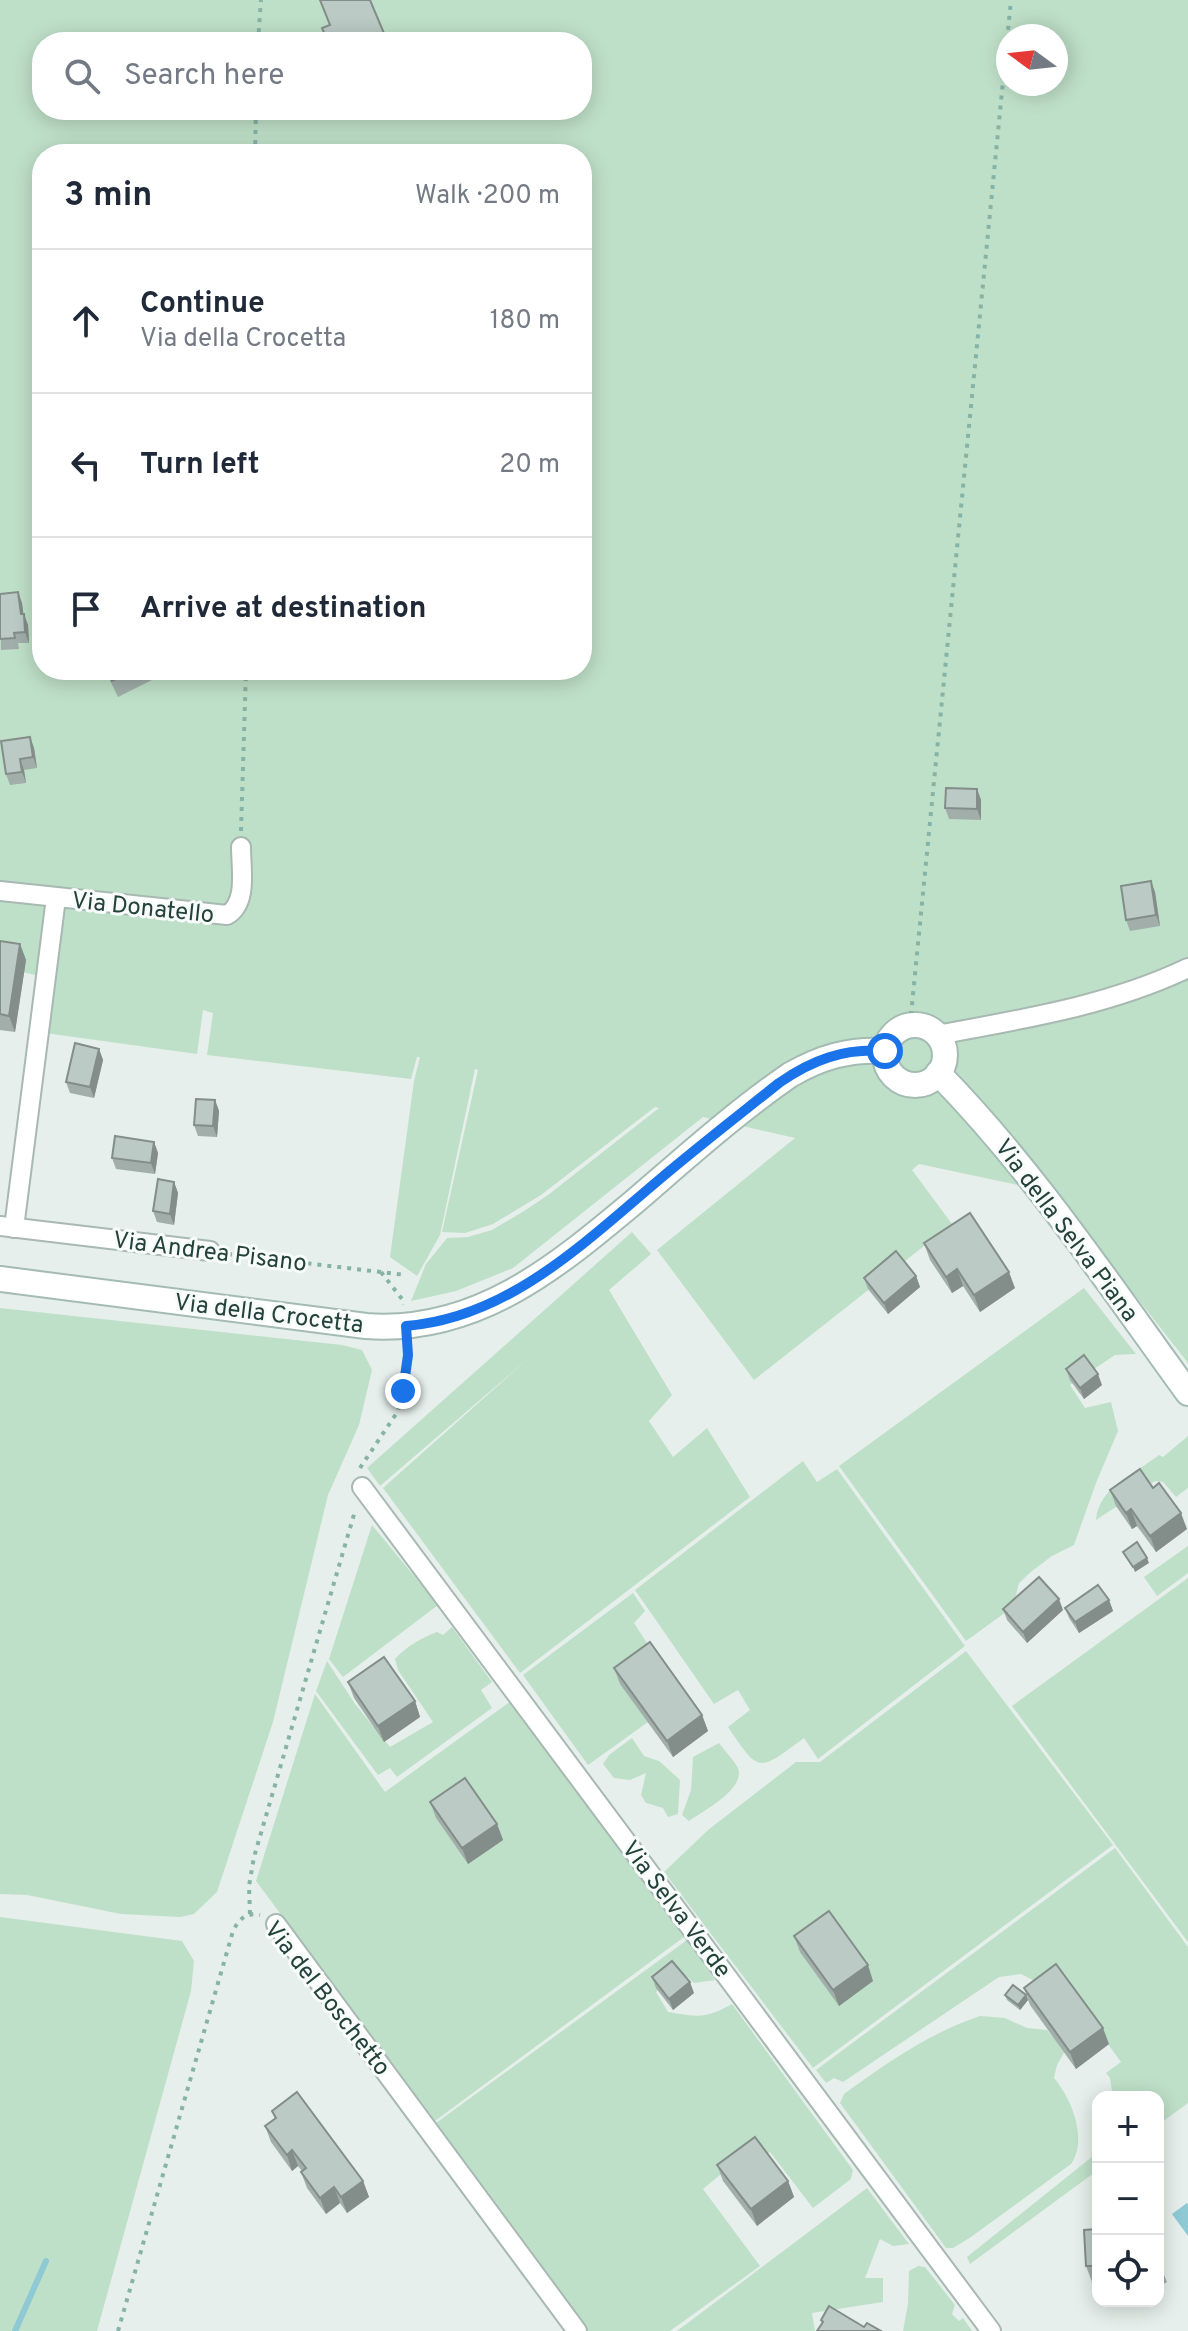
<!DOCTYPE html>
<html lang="en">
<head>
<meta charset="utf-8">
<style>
	body { margin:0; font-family:Overpass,sans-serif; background:#f6f6f7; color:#1f2937 }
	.controls { position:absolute; right:24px; bottom:24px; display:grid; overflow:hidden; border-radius:16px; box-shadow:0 4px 20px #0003 }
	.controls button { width:72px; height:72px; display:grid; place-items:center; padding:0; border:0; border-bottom:2px solid #e0e1e3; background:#fff; color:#1f2937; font:40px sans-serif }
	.compass { position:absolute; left:996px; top:24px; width:72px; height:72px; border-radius:50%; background:#fff; box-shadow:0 4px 20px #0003; rotate:285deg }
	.stop { position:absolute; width:24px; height:24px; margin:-18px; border:6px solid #1a73e8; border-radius:50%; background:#fff }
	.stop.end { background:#1a73e8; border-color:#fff; box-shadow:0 2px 8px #0008 }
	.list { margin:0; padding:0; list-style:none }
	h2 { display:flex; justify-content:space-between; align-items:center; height:104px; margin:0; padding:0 32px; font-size:34px }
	h2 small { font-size:26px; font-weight:400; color:#747a83 }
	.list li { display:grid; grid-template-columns:52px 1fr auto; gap:24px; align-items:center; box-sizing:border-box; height:144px; padding:0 32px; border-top:2px solid #e0e1e3 }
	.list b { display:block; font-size:30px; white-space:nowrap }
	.list p { margin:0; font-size:26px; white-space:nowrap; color:#747a83 }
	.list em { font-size:26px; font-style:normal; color:#747a83 }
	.icon { flex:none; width:44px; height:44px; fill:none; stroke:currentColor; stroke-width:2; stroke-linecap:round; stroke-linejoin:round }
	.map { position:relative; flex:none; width:1188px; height:2331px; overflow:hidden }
	.search { position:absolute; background:#fff; box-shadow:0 4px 20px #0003; left:32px; top:32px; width:560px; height:88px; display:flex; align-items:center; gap:20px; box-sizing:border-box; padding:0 28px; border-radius:32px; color:#747a83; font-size:30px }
	.panel { position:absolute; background:#fff; box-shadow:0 4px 20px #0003; left:32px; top:144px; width:560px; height:536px; border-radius:32px }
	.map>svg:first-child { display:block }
</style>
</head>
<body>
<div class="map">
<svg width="1188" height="2331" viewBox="0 0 1188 2331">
	<rect width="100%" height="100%" fill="#e6efeb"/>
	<!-- green -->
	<g fill="#bfe0c8" fill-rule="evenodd">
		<path d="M0,0H1188V1363L1055,1193L919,1164L912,1170L952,1224L754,1380L657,1250L795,1138L703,1117L513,1268L456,1291L411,1301L426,1264L447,1238L468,1237L492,1230L524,1211L548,1195L659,1108L655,1107L541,1195L493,1224L465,1233L442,1232L478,1070L475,1069L440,1235L417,1276L390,1257L414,1081L420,1057H417L411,1079L207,1055L213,1013L203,1010L197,1054L45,1033L53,979L0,967ZM1008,36H1056V84H1008ZM42,42H582V110H42ZM42,154H582V670H42Z"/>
		<path d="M632,1232L651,1254L609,1290L672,1395L649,1421L673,1457L707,1428L750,1497L520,1673L383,1488L530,1357L380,1486L367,1468Z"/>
		<path d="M1084,1288L1136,1354L1115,1355L1070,1385L1085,1408L1111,1402L1118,1431L1096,1483L1074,1545L1052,1556L1032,1571L1019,1583L1013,1607L966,1641L839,1466Z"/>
		<path d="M0,1308L342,1345L362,1350L372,1370L359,1425L328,1495L273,1722L217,1892L194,1914L180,1917L121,1914L27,1895L0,1894Z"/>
		<path d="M1188,1436V1488L1176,1497L1163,1482L1155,1481L1096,1520C1099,1486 1135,1474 1159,1455L1163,1457Z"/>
		<path d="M803,1461L817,1482L837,1469L965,1646L818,1759L804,1738C759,1771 760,1775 728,1727L750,1710L738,1690L714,1704L635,1590Z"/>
		<path d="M372,1525L438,1605L343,1677L329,1659Z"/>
		<path d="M1188,1546V1573L1157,1596L1144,1577Z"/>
		<path d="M1188,1578V1942L1012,1706Z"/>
		<path d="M633,1593L645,1611L634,1623L656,1657L648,1722L588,1765L523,1675Z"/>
		<path d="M452,1627L492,1682L481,1690L492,1708L397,1777L390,1768L378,1775L316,1691L327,1661L355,1704L390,1747L433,1722L398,1670L395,1659C407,1646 421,1638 437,1632L443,1635Z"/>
		<path d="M966,1651L1113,1845L813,2068L664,1872L708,1830L796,1762H820Z"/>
		<path d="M315,1694L385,1792L511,1701L684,1937L435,2121L256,1881Z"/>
		<path d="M632,1738L644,1756L659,1761L680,1780L678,1814L668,1817L663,1808L646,1803L641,1795L646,1773L630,1780L614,1778L603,1764L609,1755Z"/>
		<path d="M719,1743C724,1750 734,1760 738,1768C746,1789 703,1811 689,1821L682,1815L691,1790L693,1757Z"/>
		<path d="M1115,1848L1188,1947V2103L1158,2125V2097H1113L1110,2078L1106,2073L1121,2062L1057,1974L1043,1985L1021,1974L999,1977L843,2082L834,2078L826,2083L816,2070Z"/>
		<path d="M0,1917L182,1941L194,1961L191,1991L97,2331H0Z"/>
		<path d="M687,1940L715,1980L694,1983L682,1972L656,1992L668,2012C697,2017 706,2019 732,2004L853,2170L851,2179L813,2208L770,2152L735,2173L726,2170L703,2189L760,2266L670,2331H584L536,2273L436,2123Z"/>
		<path d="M980,2016L1005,2018L1027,2028L1047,2030L1065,2051L1057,2065L1054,2078C1072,2099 1088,2140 1071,2164L971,2237L953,2248H946L840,2103L844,2094C887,2063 929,2033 980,2016Z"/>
		<path d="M1098,2152V2170L970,2264L967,2257Z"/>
		<path d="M867,2188L909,2244L893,2246L880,2239L865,2278H883V2302L812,2313L815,2331H677Z"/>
		<path d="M918,2266L925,2267L955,2305L952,2314L959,2321L963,2318L972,2331H903L908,2304L909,2271Z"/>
	</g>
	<!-- water -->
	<path fill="#8ec9d4" d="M1187,2203L1188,2205V2236L1172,2214Z"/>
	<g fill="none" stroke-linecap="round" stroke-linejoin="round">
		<!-- stream -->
		<path stroke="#8ec9d4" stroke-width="6" d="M15,2331L46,2261"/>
		<!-- street casing -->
		<g stroke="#a8b8b2" stroke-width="22">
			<g id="street">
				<path d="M0,891L227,915C248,903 241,869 241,847"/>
				<path d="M937,1035C1023,1019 1108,1006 1188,968"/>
				<path d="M0,1226L210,1251"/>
				<path d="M14,1228L56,898"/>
				<path d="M362,1487L991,2331"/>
				<path d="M276,1924L577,2331"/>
			</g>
		</g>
		<!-- secondary casing -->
		<g stroke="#a4bbb3" stroke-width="28">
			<g id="secondary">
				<circle cx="915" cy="1055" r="30"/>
				<path d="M938,1073C1033,1170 1108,1283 1188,1393"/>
				<path d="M0,1279L366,1326C476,1334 555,1268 634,1202C684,1159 735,1113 790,1075C821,1057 849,1049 885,1051"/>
			</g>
		</g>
		<!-- path -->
		<g stroke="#86b3a5" stroke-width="4" stroke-dasharray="4 6" stroke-linecap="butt">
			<path d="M258,42L261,0"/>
			<path d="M255,154L256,110"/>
			<path d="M241,831L246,670"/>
			<path d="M910,1025L1011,0"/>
			<path d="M228,1254L406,1275"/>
			<path d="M381,1272L402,1299L403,1305"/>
			<path d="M360,1468L398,1411L408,1361V1346"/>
			<path d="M250,1914L249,1886L254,1857L355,1511"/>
			<path d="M118,2331L233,1931C239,1919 246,1912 260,1915"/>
		</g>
		<!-- street -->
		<use href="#street" stroke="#fff" stroke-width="18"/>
		<!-- secondary -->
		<use href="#secondary" stroke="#fff" stroke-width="24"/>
	</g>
	<!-- wall -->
	<g fill="#a1aea9">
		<path d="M370,0L387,42H327L329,25Z"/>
		<path d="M42,78V99L38,97L36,91Z"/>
		<path d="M18,592L22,603L23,614L28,625L29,643H18L19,649L1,650L0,594Z"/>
		<path d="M105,670H167L168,672L118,697Z"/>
		<path d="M30,737L34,748L37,768L24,770L26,783L10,785L6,774Z"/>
		<path d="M977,789L981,800V820L949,819L945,808Z"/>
		<path d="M1155,892L1160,926L1130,931L1126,920Z"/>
		<path d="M0,941L20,944L26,960L15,1032L0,1030Z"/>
		<path d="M99,1049L103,1060L94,1098L70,1093L66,1082Z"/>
		<path d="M215,1100L219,1111L217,1137L198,1136L194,1125Z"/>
		<path d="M154,1142L158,1153L155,1174L116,1169L112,1158Z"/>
		<path d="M174,1182L178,1193L174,1225L157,1222L153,1211Z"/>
		<path d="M924,1243L1015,1288L980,1312L963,1286L952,1293L930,1260Z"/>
		<path d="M916,1276L920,1287L888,1314L868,1289L864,1278Z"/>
		<path d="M1066,1369L1102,1385L1084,1399L1070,1380Z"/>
		<path d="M1153,1488L1187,1529L1156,1552L1137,1526L1132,1529L1116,1506L1110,1490Z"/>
		<path d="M1109,1600L1113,1611L1079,1633L1069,1618L1065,1608Z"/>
		<path d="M1003,1609L1063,1610L1027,1643L1007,1620Z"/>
		<path d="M614,1668L702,1715L708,1731L673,1757L620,1684Z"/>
		<path d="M348,1682L415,1701L420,1717L384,1742L354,1698Z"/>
		<path d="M430,1802L497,1824L503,1840L468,1864L436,1818Z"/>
		<path d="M794,1936L873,1981L839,2006L800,1952Z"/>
		<path d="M652,1977L694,1993L673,2010L656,1988Z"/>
		<path d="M1024,1988L1109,2044L1076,2069L1030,2005Z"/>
		<path d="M1005,1995H1026L1028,2000L1020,2010L1007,2000Z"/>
		<path d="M272,2111L363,2181L369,2197L347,2213L340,2203L326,2214L307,2188L301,2172L302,2171L298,2166L292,2171L271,2142L265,2126L275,2119Z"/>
		<path d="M717,2165L788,2181L794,2197L757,2226L723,2181Z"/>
		<path d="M1098,2229V2282H1092L1086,2266Z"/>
		<path d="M1158,2260L1167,2282L1158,2287Z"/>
		<path d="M1121,2301H1135L1124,2307Z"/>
	</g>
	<!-- shaded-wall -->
	<g fill="#838d89">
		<path d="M18,592L22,603L25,625L21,614Z"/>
		<path d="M24,614L28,625L29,643L25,632Z"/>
		<path d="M30,737L34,748L37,768L33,757Z"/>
		<path d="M20,759L24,770L26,783L22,772Z"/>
		<path d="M977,789L981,800V820L977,809Z"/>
		<path d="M1151,881L1155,892L1160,926L1156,915Z"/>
		<path d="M20,944L26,960L15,1032L9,1016Z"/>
		<path d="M99,1049L103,1060L94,1098L90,1087Z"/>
		<path d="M215,1100L219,1111L217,1137L213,1126Z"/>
		<path d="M154,1142L158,1153L155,1174L151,1163Z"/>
		<path d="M174,1182L178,1193L174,1225L170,1214Z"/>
		<path d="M957,1269L963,1286L952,1293L946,1277Z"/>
		<path d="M1009,1272L1015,1288L980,1312L974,1295Z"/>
		<path d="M916,1276L920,1287L888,1314L884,1303Z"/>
		<path d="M1098,1374L1102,1385L1084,1399L1080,1388Z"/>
		<path d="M1131,1509L1137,1526L1132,1529L1126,1513Z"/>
		<path d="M1181,1513L1187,1529L1156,1552L1150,1536Z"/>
		<path d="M1147,1558L1149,1563L1135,1572L1133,1567Z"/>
		<path d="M1059,1599L1063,1610L1027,1643L1023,1632Z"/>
		<path d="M1109,1600L1113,1611L1079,1633L1075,1622Z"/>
		<path d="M415,1701L420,1717L384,1742L378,1726Z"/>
		<path d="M702,1715L708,1731L673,1757L667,1741Z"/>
		<path d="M497,1824L503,1840L468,1864L462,1848Z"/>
		<path d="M868,1965L873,1981L839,2006L833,1990Z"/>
		<path d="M690,1982L694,1993L673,2010L669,1999Z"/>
		<path d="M1026,1995L1028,2000L1020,2010L1018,2005Z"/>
		<path d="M1103,2028L1109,2044L1076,2069L1070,2052Z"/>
		<path d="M292,2150L298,2166L292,2171L287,2155Z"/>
		<path d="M363,2181L369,2197L347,2213L341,2197Z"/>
		<path d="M788,2181L794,2197L757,2226L751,2209Z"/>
		<path d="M334,2187L340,2203L326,2214L320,2198Z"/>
	</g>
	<!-- building -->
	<g fill="#bbcac4" stroke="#838d89" stroke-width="2">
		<path d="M320,0H370L386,38L376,42H373L371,38L360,42H328L322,28L330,25Z"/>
		<path d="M42,78V94L36,91Z"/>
		<path d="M18,592L21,614H24L25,632L14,633L15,638L0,639V594Z"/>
		<path d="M107,670H134L112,681Z"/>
		<path d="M30,737L33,757L20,759L22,772L6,774L1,741Z"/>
		<path d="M946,788L977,789V809L945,808Z"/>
		<path d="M1151,881L1156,915L1126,920L1121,886Z"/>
		<path d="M0,941L20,944L9,1016L0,1014Z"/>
		<path d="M75,1043L99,1049L90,1087L66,1082Z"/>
		<path d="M196,1099L215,1100L213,1126L194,1125Z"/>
		<path d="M115,1136L154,1142L151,1163L112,1158Z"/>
		<path d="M158,1179L174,1182L170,1214L153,1211Z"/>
		<path d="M970,1213L1009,1272L974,1295L957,1269L946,1277L924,1243Z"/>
		<path d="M896,1251L916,1276L884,1303L864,1278Z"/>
		<path d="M1084,1355L1098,1374L1080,1388L1066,1369Z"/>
		<path d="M1140,1469L1153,1488L1159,1483L1181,1513L1150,1536L1131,1509L1126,1513L1110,1490Z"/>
		<path d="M1137,1542L1147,1558L1133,1567L1123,1552Z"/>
		<path d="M1039,1577L1059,1599L1023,1632L1003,1609Z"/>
		<path d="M1098,1585L1109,1600L1075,1622L1065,1608Z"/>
		<path d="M650,1642L702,1715L667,1741L614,1668Z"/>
		<path d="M384,1657L415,1701L378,1726L348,1682Z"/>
		<path d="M465,1778L497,1824L462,1848L430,1802Z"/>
		<path d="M829,1911L868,1965L833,1990L794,1936Z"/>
		<path d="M672,1961L690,1982L669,1999L652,1977Z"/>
		<path d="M1056,1964L1103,2028L1070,2052L1024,1988Z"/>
		<path d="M1013,1985L1026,1995L1018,2005L1005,1995Z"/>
		<path d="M297,2092L363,2181L341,2197L334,2187L320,2198L301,2172L306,2168L292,2150L287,2155L265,2126L276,2118L272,2111Z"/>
		<path d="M755,2137L788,2181L751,2209L717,2165Z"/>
		<path d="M1098,2229V2266H1086L1084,2230Z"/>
		<path d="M829,2306L864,2327L867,2323L881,2331H817L823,2322L821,2320Z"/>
	</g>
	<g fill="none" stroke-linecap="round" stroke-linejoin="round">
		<!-- route -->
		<path stroke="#1a73e8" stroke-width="10" d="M403,1391L408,1355L406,1326C509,1318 586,1241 660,1179C699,1146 739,1115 779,1083C812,1060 844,1048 885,1051"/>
	</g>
	<g text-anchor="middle" stroke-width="6" stroke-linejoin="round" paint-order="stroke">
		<!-- street labels -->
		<g font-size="24" fill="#24423a" stroke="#f7fbf9">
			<text transform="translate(143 907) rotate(6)" y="8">Via Donatello</text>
			<text transform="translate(1067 1230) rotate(53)" y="8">Via della Selva Piana</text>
			<text transform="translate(210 1251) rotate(7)" y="8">Via Andrea Pisano</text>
			<text transform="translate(269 1313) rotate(7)" y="8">Via della Crocetta</text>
			<text transform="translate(677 1909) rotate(53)" y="8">Via Selva Verde</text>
			<text transform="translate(328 1998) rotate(52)" y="8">Via del Boschetto</text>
		</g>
	</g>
</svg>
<div class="controls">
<button>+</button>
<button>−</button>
<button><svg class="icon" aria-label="locate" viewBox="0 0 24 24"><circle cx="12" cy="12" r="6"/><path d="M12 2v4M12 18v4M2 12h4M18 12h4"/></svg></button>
</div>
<svg class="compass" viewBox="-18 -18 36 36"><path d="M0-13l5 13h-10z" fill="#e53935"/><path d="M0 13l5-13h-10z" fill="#747a83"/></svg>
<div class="stop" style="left:885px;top:1051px"></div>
<div class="stop end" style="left:403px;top:1391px"></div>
<div class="search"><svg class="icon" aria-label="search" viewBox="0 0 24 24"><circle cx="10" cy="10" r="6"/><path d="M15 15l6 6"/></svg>Search here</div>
<section class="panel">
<h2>3 min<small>Walk · 200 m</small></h2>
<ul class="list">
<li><svg class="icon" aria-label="ahead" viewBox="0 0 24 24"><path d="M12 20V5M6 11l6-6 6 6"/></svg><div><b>Continue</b><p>Via della Crocetta</p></div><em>180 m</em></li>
<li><svg class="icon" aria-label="left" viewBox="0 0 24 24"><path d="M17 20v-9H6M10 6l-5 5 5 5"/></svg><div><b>Turn left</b></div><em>20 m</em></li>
<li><svg class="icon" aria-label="arrive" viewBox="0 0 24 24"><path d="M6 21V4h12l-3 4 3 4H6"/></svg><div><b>Arrive at destination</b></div></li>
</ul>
</section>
</div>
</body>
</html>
